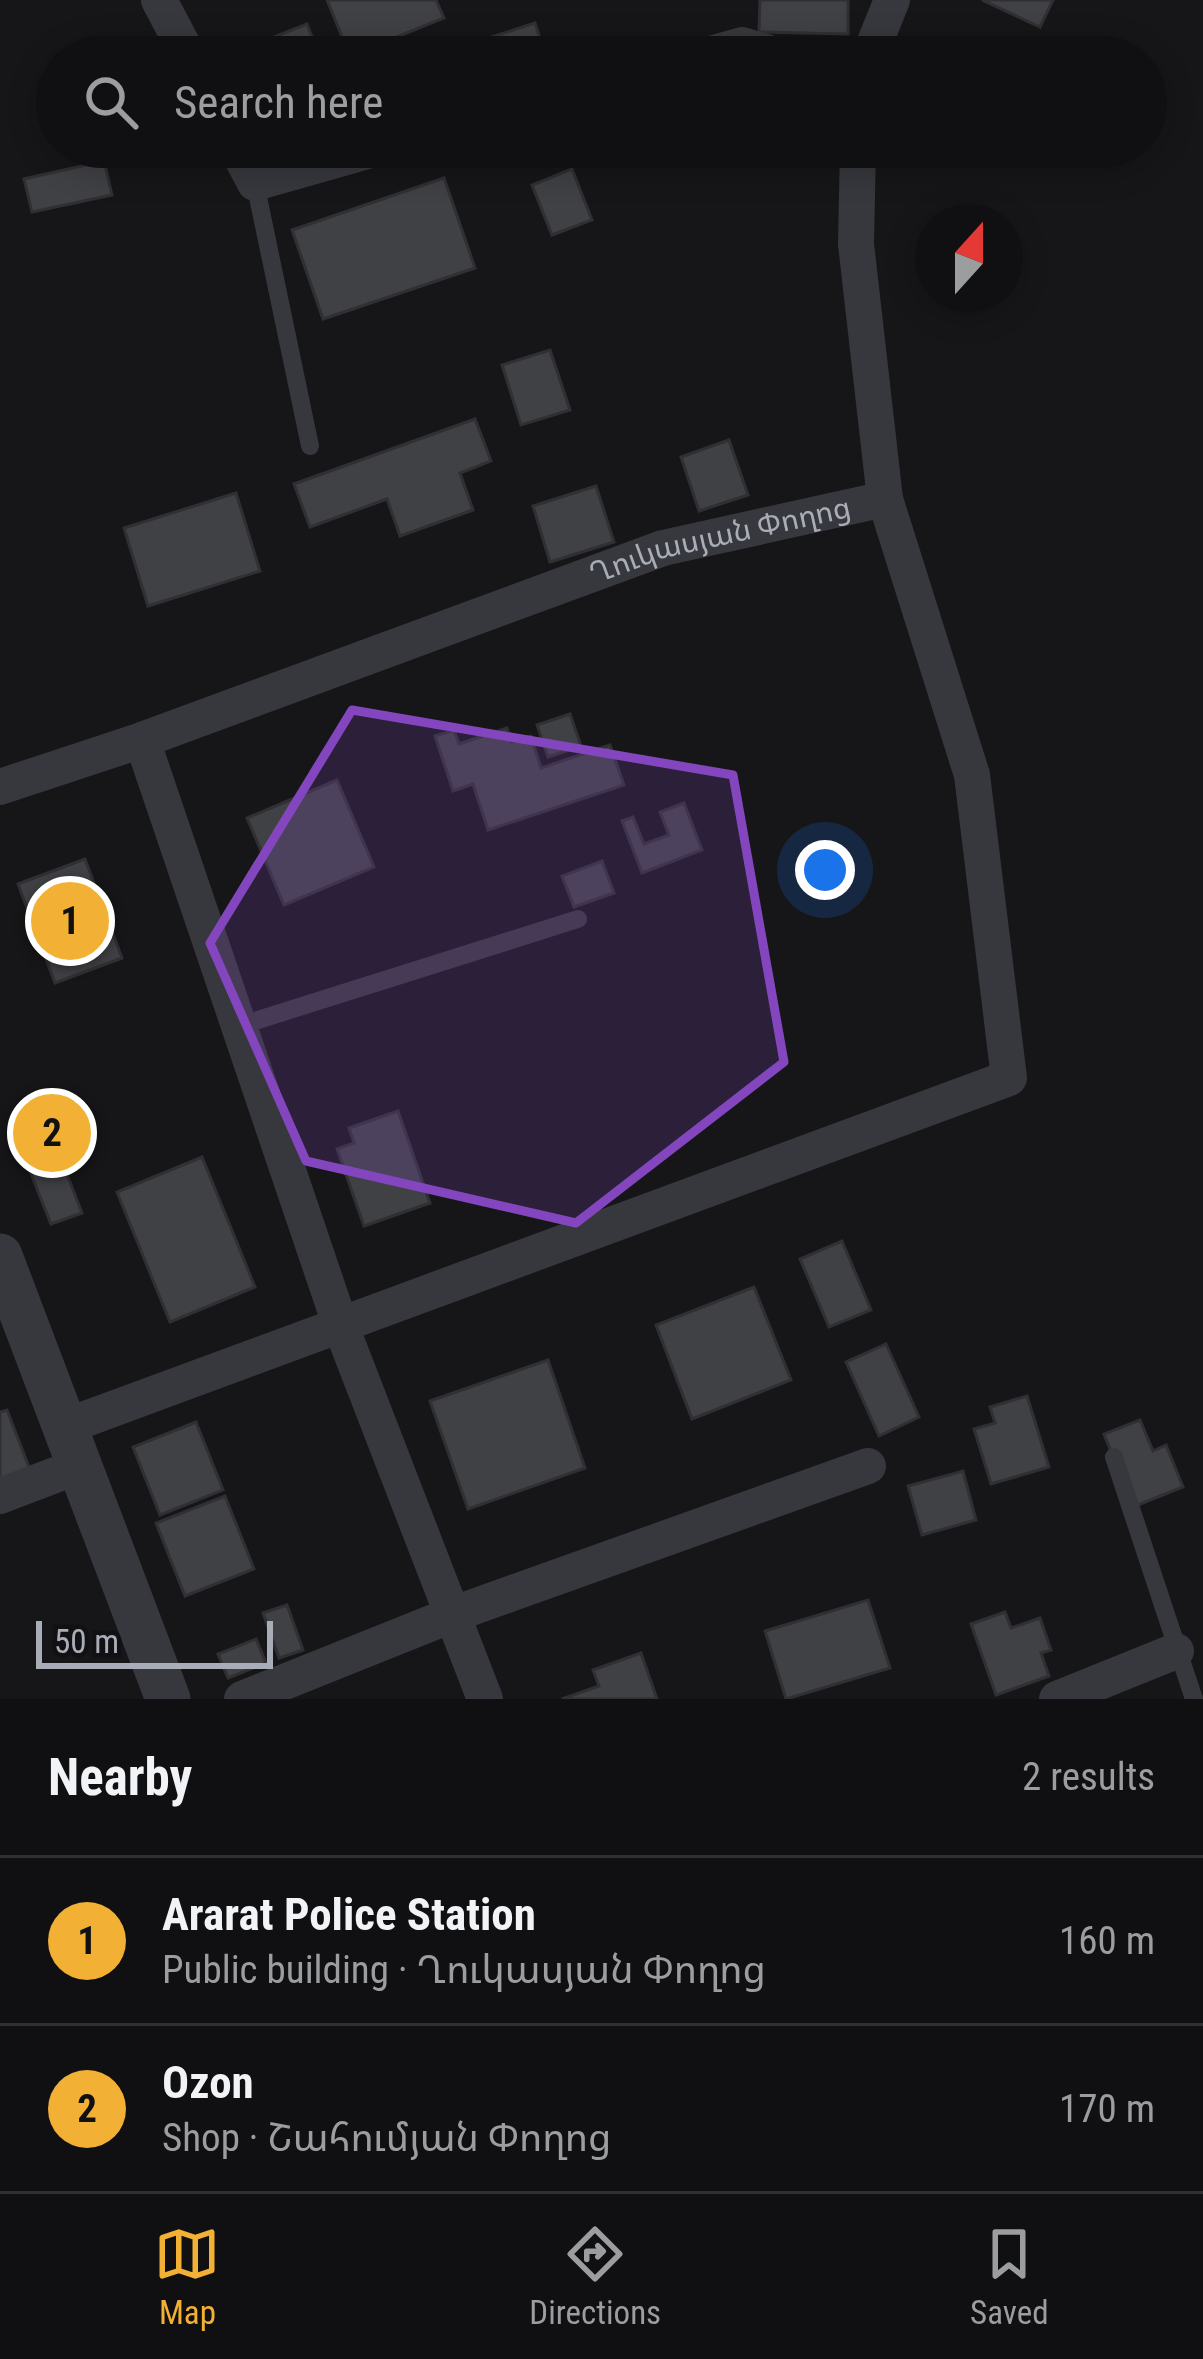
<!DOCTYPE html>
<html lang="en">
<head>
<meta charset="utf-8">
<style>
	body { margin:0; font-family:"Roboto Condensed","Noto Sans Armenian",sans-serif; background:#1e1e20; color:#f1f3f6 }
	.compass { position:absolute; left:915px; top:204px; width:108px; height:108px; border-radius:50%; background:#101012; box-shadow:0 6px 30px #0003; rotate:21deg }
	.scale { position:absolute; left:36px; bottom:30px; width:237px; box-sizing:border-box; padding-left:12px; border:6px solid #a8adb8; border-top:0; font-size:33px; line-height:42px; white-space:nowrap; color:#a8adb8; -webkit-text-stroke:9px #111113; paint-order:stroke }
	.you { position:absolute; left:825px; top:870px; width:42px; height:42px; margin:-30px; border:9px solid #fff; border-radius:50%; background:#1a73e8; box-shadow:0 0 0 18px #1a73e833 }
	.badge { display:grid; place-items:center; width:78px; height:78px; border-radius:50%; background:#f2b134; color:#111; font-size:39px; font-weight:700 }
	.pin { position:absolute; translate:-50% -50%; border:6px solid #fff; box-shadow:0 3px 12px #0006 }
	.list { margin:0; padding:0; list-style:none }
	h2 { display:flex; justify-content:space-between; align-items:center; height:156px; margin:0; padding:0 48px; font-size:51px }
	h2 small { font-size:39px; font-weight:400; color:#9c9d9f }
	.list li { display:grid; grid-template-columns:78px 1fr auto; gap:36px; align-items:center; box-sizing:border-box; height:168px; padding:0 48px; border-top:3px solid #303032 }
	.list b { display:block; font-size:45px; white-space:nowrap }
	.list p { margin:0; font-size:39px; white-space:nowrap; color:#9c9d9f }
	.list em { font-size:39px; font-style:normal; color:#9c9d9f }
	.icon { flex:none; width:66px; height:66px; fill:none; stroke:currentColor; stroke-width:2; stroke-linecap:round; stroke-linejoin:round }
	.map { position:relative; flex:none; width:1203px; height:1699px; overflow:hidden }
	.search { position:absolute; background:#101012; box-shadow:0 6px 30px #0003; left:36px; right:36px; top:36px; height:132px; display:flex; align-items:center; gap:30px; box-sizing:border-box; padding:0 42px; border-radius:66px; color:#9c9d9f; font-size:45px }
	.sheet { height:492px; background:#101012 }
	nav { display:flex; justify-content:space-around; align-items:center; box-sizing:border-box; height:168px; border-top:3px solid #303032; background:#101012; font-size:33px; color:#9c9d9f }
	nav a { display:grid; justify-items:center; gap:6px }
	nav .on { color:#f2b134 }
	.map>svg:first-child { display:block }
</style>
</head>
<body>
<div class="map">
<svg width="1203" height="1699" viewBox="0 0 1203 1699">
	<rect width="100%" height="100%" fill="#161618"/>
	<!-- building -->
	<g fill="#404145" stroke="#303034" stroke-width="3">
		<path d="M327,0H436L444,18L350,56Z"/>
		<path d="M760,0H848V34L759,32Z"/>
		<path d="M982,0H1053L1040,27Z"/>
		<path d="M535,23L546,57H478L473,43Z"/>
		<path d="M307,24L320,57H223Z"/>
		<path d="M741,147H797L796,161L740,153Z"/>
		<path d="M104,161L112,195L32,212L24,179Z"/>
		<path d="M572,169L592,220L552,235L532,185Z"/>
		<path d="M444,178L475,268L323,319L292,230Z"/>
		<path d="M550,350L570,410L521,425L502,365Z"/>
		<path d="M475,419L491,461L460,473L473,510L400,536L387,499L310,527L294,484Z"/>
		<path d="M729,440L748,495L699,511L681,457Z"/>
		<path d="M596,486L614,542L550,562L533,506Z"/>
		<path d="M236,493L260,571L148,606L124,528Z"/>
		<path d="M570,714L581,746L548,757L537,725Z"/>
		<path d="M507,728L512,742L531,736L541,768L610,745L624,785L488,830L473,784L453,791L435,736L454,730L459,744Z"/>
		<path d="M337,780L374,867L284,905L247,818Z"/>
		<path d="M684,803L702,850L642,873L622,821L633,817L644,844L669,835L660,812Z"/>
		<path d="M85,859L122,958L55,983L18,884Z"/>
		<path d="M602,861L614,893L574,907L562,876Z"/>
		<path d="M71,1110L87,1149L61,1159L82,1213L51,1224L14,1131Z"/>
		<path d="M398,1111L430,1203L364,1226L337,1149L354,1143L349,1128Z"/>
		<path d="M202,1157L255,1287L170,1322L117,1192Z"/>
		<path d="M842,1241L871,1310L829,1327L800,1259Z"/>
		<path d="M754,1287L791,1380L692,1419L656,1325Z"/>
		<path d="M886,1344L919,1417L879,1436L846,1362Z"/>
		<path d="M548,1360L585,1468L468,1509L430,1401Z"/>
		<path d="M1027,1396L1049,1467L991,1484L974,1429L995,1423L990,1407Z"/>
		<path d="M7,1410L32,1475L0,1487V1412Z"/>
		<path d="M1140,1420L1153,1451L1166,1445L1183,1487L1133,1507L1104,1434Z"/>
		<path d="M196,1422L223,1490L160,1515L133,1447Z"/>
		<path d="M963,1471L976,1520L922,1535L908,1486Z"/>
		<path d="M225,1496L254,1569L185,1596L156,1523Z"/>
		<path d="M868,1600L890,1668L786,1699L765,1631Z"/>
		<path d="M287,1605L303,1650L279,1658L263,1613Z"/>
		<path d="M1005,1612L1011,1628L1040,1618L1051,1650L1041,1653L1049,1676L996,1695L971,1624Z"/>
		<path d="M256,1639L266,1663L228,1678L218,1654Z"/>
		<path d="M641,1653L657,1699H562L599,1686L593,1670Z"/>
	</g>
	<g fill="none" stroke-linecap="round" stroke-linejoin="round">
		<!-- service -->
		<g stroke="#37383d" stroke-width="18">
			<path d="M255,183L310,446"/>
			<path d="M239,1026L578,919"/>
			<path d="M1114,1457L1194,1699"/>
		</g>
		<!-- minor -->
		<g stroke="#37383d" stroke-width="36">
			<path d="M159,0L189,57"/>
			<path d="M699,57L742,45L783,57"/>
			<path d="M869,57L892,0"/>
			<path d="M236,147L255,183L382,147"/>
			<path d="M858,147L856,244L885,499"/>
			<path d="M142,740L340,1324L485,1699"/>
			<path id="s1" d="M0,787L142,740L663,548L885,499L972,775L1009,1078L64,1427"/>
			<path d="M0,1496L79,1466"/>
			<path d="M242,1699L454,1614L868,1466"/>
			<path d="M1057,1699L1176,1651"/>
		</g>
		<!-- tertiary -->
		<path stroke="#37383d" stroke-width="45" d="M0,1256L168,1699"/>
	</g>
	<!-- marked area -->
	<path fill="#8446be" fill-opacity="0.2" stroke="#8446be" stroke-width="9" stroke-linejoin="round" d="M352,710L733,775L784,1062L576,1223L306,1161L210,943Z"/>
	<g text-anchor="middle" stroke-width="9" stroke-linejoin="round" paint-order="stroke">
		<!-- street labels -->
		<g font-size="30" fill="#a8adb8" stroke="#111113">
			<text dy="10" stroke="none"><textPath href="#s1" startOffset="762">Ղուկասյան Փողոց</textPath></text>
		</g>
	</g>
</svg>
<svg class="compass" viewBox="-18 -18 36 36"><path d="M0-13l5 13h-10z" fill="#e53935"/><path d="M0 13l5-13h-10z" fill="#9c9d9f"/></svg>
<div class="scale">50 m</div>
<div class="you"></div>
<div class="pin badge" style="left:70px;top:921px">1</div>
<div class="pin badge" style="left:52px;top:1133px">2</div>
<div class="search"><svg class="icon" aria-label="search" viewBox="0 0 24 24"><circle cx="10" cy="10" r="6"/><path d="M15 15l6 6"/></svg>Search here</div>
</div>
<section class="sheet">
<h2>Nearby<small>2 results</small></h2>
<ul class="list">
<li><span class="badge">1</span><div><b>Ararat Police Station</b><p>Public building · Ղուկասյան Փողոց</p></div><em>160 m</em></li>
<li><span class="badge">2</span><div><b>Ozon</b><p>Shop · Շահումյան Փողոց</p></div><em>170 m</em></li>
</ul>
</section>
<nav>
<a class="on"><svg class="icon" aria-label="map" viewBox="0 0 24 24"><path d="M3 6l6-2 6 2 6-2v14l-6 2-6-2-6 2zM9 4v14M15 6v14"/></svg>Map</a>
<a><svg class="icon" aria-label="directions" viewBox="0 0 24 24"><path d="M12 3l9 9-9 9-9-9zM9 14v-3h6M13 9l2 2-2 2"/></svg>Directions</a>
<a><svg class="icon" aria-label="saved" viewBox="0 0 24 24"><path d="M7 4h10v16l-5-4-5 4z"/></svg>Saved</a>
</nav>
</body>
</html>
